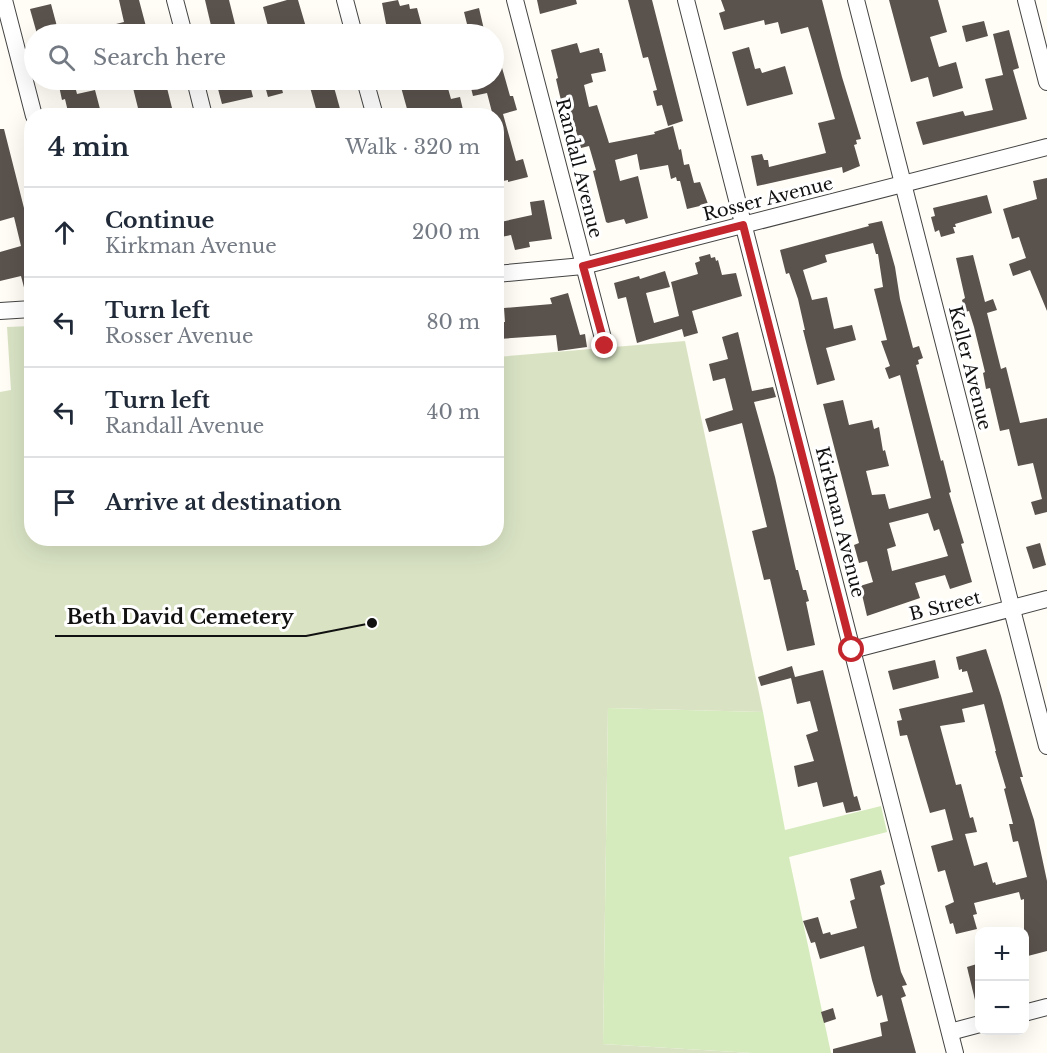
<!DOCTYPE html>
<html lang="en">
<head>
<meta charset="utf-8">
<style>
	body { margin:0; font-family:"Libre Baskerville",serif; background:#f6f6f7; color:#1f2937 }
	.controls { position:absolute; right:18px; bottom:18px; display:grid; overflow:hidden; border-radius:12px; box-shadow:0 6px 24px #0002 }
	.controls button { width:54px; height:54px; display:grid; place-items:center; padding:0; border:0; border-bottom:2px solid #e0e1e3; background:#fff; color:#1f2937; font:30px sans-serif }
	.stop { position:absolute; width:18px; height:18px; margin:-14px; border:4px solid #c4262e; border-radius:50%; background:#fff }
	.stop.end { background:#c4262e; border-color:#fff; box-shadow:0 2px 6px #0008 }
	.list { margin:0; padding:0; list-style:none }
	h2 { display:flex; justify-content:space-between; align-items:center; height:78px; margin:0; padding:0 24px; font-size:26px }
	h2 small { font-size:20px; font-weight:400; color:#747a83 }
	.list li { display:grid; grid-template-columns:39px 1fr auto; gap:18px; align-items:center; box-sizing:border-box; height:90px; padding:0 24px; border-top:2px solid #e0e1e3 }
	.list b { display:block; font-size:22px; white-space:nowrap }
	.list p { margin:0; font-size:20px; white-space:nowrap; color:#747a83 }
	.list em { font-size:20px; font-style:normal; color:#747a83 }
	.icon { flex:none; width:33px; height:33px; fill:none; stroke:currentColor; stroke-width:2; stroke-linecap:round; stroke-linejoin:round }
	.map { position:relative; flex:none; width:1047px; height:1053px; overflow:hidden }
	.search { position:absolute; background:#fff; box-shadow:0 6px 24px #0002; left:24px; top:24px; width:480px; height:66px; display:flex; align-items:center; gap:15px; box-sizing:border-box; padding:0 21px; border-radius:33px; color:#747a83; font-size:22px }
	.panel { position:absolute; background:#fff; box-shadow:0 6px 24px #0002; left:24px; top:108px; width:480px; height:438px; border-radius:24px }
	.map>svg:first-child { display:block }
</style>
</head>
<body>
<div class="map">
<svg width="1047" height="1053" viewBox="0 0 1047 1053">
	<rect width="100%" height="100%" fill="#fffdf5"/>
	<!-- green -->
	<path fill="#d5ebbd" d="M608,708L763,712L785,830L881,806L887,832L789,857L831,1053H752L603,1044Z"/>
	<!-- cemetery -->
	<path fill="#d9e3c4" d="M31,326L32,538H496L497,357L685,341L763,712L608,708L603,1044L752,1053H0V392L11,390L7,327Z"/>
	<!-- building -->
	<g fill="#5a524d" fill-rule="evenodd">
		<path d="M119,0H139L148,34H115L112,25L124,22Z"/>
		<path d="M205,0H229L237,32L213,34Z"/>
		<path d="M287,0H298L308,34H274L273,29L269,30L263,7Z"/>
		<path d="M398,0L400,6L409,4L410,9L417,8L424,34H388L382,3Z"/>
		<path d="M537,0H576L577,4L540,14Z"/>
		<path d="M628,0H652L683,121L668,126L662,105L657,106L653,91L657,90L648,57L643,58Z"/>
		<path d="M721,0H822L842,77L861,139L856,140L857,144L854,145L860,166L843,173L842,167L757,186L751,156L762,154L764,160H768L769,167L826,153L818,123L835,119L808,27L781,34L778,22L765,25L764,20L724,30L719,13L725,11Z"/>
		<path d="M889,0H938L947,32L930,37L939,67L956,62L963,88L933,97L928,77L911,82Z"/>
		<path d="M51,4L59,34H37L30,9Z"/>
		<path d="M479,8L485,34H467L464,24H467L464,12Z"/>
		<path d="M984,21L988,36L966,42L962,26Z"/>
		<path d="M1009,30L1019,68L1013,70L1027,119L923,145L916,122L963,111L965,116L993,110L985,79L1003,75L993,34Z"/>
		<path d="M577,43L580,53L599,48L600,53H602L606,71L591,74L593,82L584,85L589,107L597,105L609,143L655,134L654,132L673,126L679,150L681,149L684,165L689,164L694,183L700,182L708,204L687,209L680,181H677L676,177L671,179L668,165L640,170L637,154L615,160L620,181L638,176L648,218L626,224L624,219L608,223L606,222L593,171L596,170L589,146L581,148L571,113L567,114L565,109H563L556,79L558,78L551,50Z"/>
		<path d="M749,47L755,69L760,68L762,73L785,66L793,94L747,106L732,52Z"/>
		<path d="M494,50H497L510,96H513L517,110L503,114L516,161L523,159L528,177L508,182V180L503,181L496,157V116H493L487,93L473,96L469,80H494Z"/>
		<path d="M165,80L174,116H140L133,88Z"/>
		<path d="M308,80H332L342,116H318Z"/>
		<path d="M399,80H429L431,89L447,85L451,99L460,97L463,110L443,116H409Z"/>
		<path d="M249,81L253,97L222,104L218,89Z"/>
		<path d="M74,82L77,94L95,90L100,109L69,116L65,99L62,100L59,86Z"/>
		<path d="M280,82L283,93L268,97L265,86Z"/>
		<path d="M0,129H4L25,212L28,211L32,226V299H27L21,276L0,281V252L21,246L14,217L0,221Z"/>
		<path d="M1047,178V311L1030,270L1013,276L1009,264L1026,258L1019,237L1012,239L1003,209L1037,199L1033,181Z"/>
		<path d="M987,195L992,213L955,224L956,227H953L955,233L941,237L939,230L935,232L931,217L935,216L933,208Z"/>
		<path d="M544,200L552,239L529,242L530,247L515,250L511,235L496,238V223L532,215L530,202Z"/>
		<path d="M882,221L895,267L900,299L913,348L919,346L923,358L918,360L919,364L916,365L941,461L943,460L951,492L949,493L964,543L961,544L972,582L950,589L945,575L915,583L920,598L867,616L860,586L873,582L867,561L859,563L854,545L859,543L823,404L843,400L849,425L872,420L874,429L879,427L883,451L885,450L889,466L866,471L872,495L885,494L889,509L931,498L900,375L889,379L885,368L890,366L881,341L887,340L874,289L883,287L878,254H876L873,243L825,255L827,262L803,270L812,300L827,297L834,329L852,325L856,340L826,348L835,380L817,385L803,330H805L798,299L789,273L786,274L780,250L869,226L868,224ZM928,513L934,531L939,529L948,556L892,571L887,549L896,546L889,523Z"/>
		<path d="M710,254L711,258L715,257L716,261L718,260L722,275L736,273L742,296L692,311L698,333L684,337L682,329L637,343L626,297L618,299L614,283L639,276L640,279L665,271L670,287L646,293L654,323L679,316L671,282L698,274L695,263L700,261L699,257Z"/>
		<path d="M973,255L985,302L993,299L997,310L987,313L1001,369L1006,367L1020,423L1047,418V512L1035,515L1031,502L1042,499L1033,463L1018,466L1009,429L1000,431L990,388L986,389L983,373L985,372L974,327L969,311L965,312L962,300L965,298L956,258Z"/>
		<path d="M568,293L580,335L585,334L587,347L558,351L556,335L499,339L497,322H505L504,308L552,304L550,298Z"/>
		<path d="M738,332L752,391L773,387L776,397L754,402L775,477L796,570H798L803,590H806L809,601L806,602L815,645L787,651L770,579L764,580L752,531L767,527L742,423L709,432L705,419L733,410L725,378L713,381L709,364L728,359L722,337Z"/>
		<path d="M1040,543L1046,565L1033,569L1026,547Z"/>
		<path d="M986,649L1001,696L1023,777H1020L1034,820L1047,881V951L1024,957V899L1021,900L1019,892L974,903L977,914L973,915L977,929L956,934L953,923L950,924L945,906L954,902L945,870L938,872L931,846L953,840L945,809L930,813L907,735L900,736L897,721L902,720L899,709L973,692L967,671L962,672V669L959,670L956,657ZM984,704L996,751H995L1006,788L1004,789L1013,824H1009L1013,842L1018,841L1027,877L996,885L995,882L993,883L987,862L974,866L965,834L977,832L973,817L970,818L961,784L956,785L940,726L965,722L962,709Z"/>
		<path d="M935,660L939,678L893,690L888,671Z"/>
		<path d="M792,666L795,677L823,670L854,797L857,796L861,810L846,813L843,802L823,807L817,782L798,787L794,766L814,761L806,735L818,731L810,701L797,704L791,678L761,686L758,677Z"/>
		<path d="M881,870L885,884L880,886L901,972L907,985L902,986L906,996L901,998L916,1053H833V1049L882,1036L880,1023L888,1021L882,995L877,997L872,980L864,946L820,959L815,942L811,943L803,921L818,917L823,934L830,932L831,935L857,928L850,901L855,899L850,879Z"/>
		<path d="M980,963V1000H975L967,967Z"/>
		<path d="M833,1008L836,1019L824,1023L821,1012Z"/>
	</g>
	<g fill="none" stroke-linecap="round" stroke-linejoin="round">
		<!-- minor casing -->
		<g stroke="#444" stroke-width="18">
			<g id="minor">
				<path d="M4,0L34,116"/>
				<path d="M175,0L184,34"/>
				<path d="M345,0L354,34"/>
				<path d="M515,0L605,346"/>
				<path d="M686,0L955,1053"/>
				<path d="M856,0L1047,746"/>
				<path d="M1026,0L1047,82"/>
				<path d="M195,80L204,116"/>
				<path d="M365,80L375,116"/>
				<path d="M496,274L583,266L1047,147"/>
				<path d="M0,311L32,309"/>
				<path d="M852,650L1047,599"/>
				<path d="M1024,1013L1047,1007"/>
				<path d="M950,1032L980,1024"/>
			</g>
		</g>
		<!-- minor -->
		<use href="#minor" stroke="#fff" stroke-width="16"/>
	</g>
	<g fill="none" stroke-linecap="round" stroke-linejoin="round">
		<!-- route -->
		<path stroke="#c4262e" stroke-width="8" d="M605,346L583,266L743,225L852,650"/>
	</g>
	<g text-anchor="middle" stroke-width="6" stroke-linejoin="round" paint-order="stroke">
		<!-- street labels -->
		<g font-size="18" fill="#111" stroke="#fff">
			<text transform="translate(579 168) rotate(76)" y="6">Randall Avenue</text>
			<text transform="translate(768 199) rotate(-14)" y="6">Rosser Avenue</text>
			<text transform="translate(970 368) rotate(76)" y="6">Keller Avenue</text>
			<text transform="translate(840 522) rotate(76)" y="6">Kirkman Avenue</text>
			<text transform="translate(945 606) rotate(-14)" y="6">B Street</text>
		</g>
	</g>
	<!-- callouts -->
	<path fill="none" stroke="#111" stroke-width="2" d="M372 623L306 636H55"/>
	<circle fill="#111" stroke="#fff" stroke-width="2" cx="372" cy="623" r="6"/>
	<g font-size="20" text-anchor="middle" font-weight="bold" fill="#111" stroke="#fff" stroke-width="6" stroke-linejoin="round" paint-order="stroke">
		<text x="180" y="624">Beth David Cemetery</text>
	</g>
</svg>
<div class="controls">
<button>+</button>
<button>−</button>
</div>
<div class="stop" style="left:852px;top:650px"></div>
<div class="stop end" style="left:605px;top:346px"></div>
<div class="search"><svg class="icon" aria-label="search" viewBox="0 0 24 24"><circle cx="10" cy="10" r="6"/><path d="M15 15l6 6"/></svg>Search here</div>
<section class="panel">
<h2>4 min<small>Walk · 320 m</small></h2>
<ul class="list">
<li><svg class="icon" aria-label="ahead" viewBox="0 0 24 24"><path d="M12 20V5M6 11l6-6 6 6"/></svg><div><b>Continue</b><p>Kirkman Avenue</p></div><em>200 m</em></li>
<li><svg class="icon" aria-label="left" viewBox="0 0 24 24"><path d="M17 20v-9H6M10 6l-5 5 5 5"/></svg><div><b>Turn left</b><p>Rosser Avenue</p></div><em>80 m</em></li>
<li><svg class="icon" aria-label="left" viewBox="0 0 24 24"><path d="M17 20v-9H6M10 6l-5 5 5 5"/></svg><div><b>Turn left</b><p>Randall Avenue</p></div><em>40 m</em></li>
<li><svg class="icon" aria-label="arrive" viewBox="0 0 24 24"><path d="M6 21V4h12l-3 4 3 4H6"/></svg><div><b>Arrive at destination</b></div></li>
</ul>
</section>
</div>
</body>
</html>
